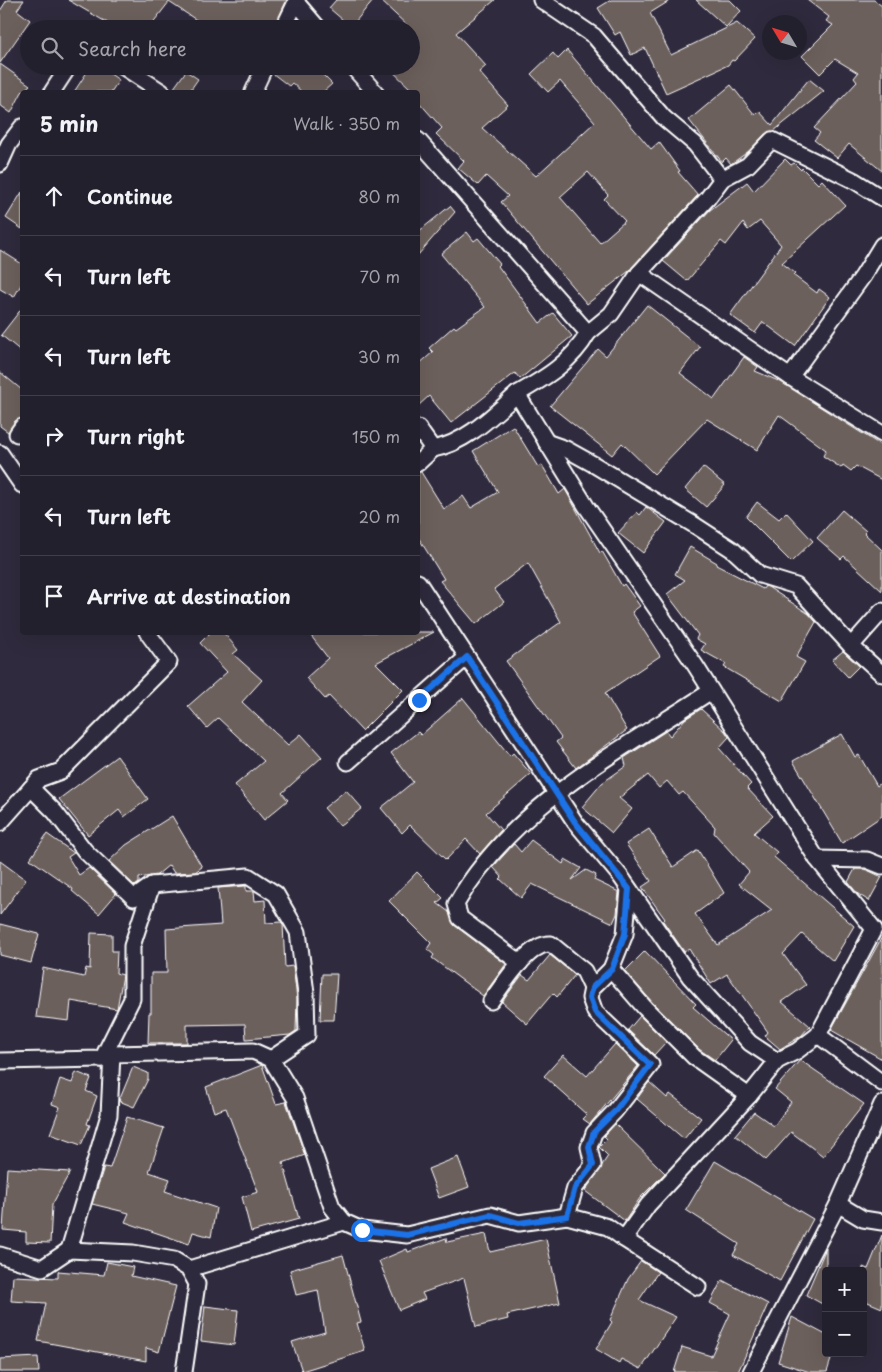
<!DOCTYPE html>
<html lang="en">
<head>
<meta charset="utf-8">
<style>
	body { margin:0; font-family:"Playpen Sans",sans-serif; background:#2b2836; color:#f1f3f6 }
	.controls { position:absolute; right:15px; bottom:15px; display:grid; overflow:hidden; border-radius:5px; box-shadow:0 5px 20px #0002 }
	.controls button { width:45px; height:45px; display:grid; place-items:center; padding:0; border:0; border-bottom:1px solid #403e4a; background:#23202e; color:#f1f3f6; font:25px sans-serif }
	.compass { position:absolute; left:762px; top:15px; width:45px; height:45px; border-radius:50%; background:#23202e; box-shadow:0 5px 20px #0002; rotate:308deg }
	.stop { position:absolute; width:15px; height:15px; margin:-11px; border:4px solid #1a73e8; border-radius:50%; background:#fff }
	.stop.end { background:#1a73e8; border-color:#fff; box-shadow:0 1px 5px #0008 }
	.list { margin:0; padding:0; list-style:none }
	h2 { display:flex; justify-content:space-between; align-items:center; height:65px; margin:0; padding:0 20px; font-size:21px }
	h2 small { font-size:16px; font-weight:400; color:#a3a3aa }
	.list li { display:grid; grid-template-columns:32px 1fr auto; gap:15px; align-items:center; box-sizing:border-box; height:80px; padding:0 20px; border-top:1px solid #403e4a }
	.list b { display:block; font-size:19px; white-space:nowrap }
	.list em { font-size:16px; font-style:normal; color:#a3a3aa }
	.icon { flex:none; width:28px; height:28px; fill:none; stroke:currentColor; stroke-width:2; stroke-linecap:round; stroke-linejoin:round }
	.map { position:relative; flex:none; width:882px; height:1372px; overflow:hidden }
	.search { position:absolute; background:#23202e; box-shadow:0 5px 20px #0002; left:20px; top:20px; width:400px; height:55px; display:flex; align-items:center; gap:12px; box-sizing:border-box; padding:0 18px; border-radius:28px; color:#a3a3aa; font-size:19px }
	.panel { position:absolute; background:#23202e; box-shadow:0 5px 20px #0002; left:20px; top:90px; width:400px; height:545px; border-radius:5px }
	.map>svg:first-child { display:block }
</style>
</head>
<body>
<div class="map">
<svg width="882" height="1372" viewBox="0 0 882 1372">
	<rect width="100%" height="100%" fill="#2f2a3d"/>
	<filter id="ink" filterUnits="userSpaceOnUse"><feTurbulence type="fractalNoise" baseFrequency=".02" numOctaves="2"/><feDisplacementMap in="SourceGraphic" scale="10" xChannelSelector="R" yChannelSelector="G"/><feConvolveMatrix kernelMatrix="1 2 1 2 8 2 1 2 1" color-interpolation-filters="sRGB"/></filter>
	<g filter="url(#ink)">
		<!-- building -->
		<g fill="#6c605b" stroke="#fff" fill-rule="evenodd">
			<path d="M7,0H24L17,10L30,20L0,63V11Z"/>
			<path d="M68,0H287L274,29H254L233,19L227,29H210L169,2L148,29H118Z"/>
			<path d="M336,0H373L351,27L329,8Z"/>
			<path d="M380,0H495L456,33L486,66L479,72L508,105L482,128L536,176L595,122L560,81L548,92L531,74L553,53L558,59L567,50L651,149L659,142L680,171L678,172L698,195L629,271L587,304L501,202L508,196L486,176L478,185L458,168L464,161L436,134L442,128L418,101V92H410L408,90L410,88L387,66H411V29ZM588,172L608,195L604,199L625,221L600,243L560,197Z"/>
			<path d="M611,0H671L650,13L671,55L737,23L755,39L734,61L732,60L728,65L666,93L645,48L631,55L620,32L615,35L598,8Z"/>
			<path d="M696,0H730L741,11L726,27Z"/>
			<path d="M807,0H874L882,6V171L849,144L837,158L814,140L820,133L814,128L857,82L854,78L858,73L835,59L820,74L802,56L833,25L826,21L829,17Z"/>
			<path d="M0,64L30,85L22,92L11,113L0,105Z"/>
			<path d="M91,66H99L119,80L111,92H74Z"/>
			<path d="M274,66H314L332,84L323,92H302L292,83L289,86L272,73Z"/>
			<path d="M186,71L198,79L189,92H171Z"/>
			<path d="M809,79L824,91L774,131L765,134L749,151L731,164L726,158L722,162L689,120L731,85L755,115L759,111L772,125Z"/>
			<path d="M785,159L791,165L794,163L801,170L802,168L818,184L822,180L845,205L782,263L795,273L793,275L817,293L819,289L830,297L795,346L763,322L755,333L730,315L781,245L760,221L748,230L743,223L726,245L721,241L687,281L663,261L710,210L747,182L754,191Z"/>
			<path d="M22,192V229L6,218Z"/>
			<path d="M450,206L455,212L418,255V232Z"/>
			<path d="M467,232L474,241L478,238L500,264L498,266L540,323L553,313L572,336L520,379L515,373L451,423L429,396L418,406V365L433,352L429,348L454,326L456,328L485,307L441,254Z"/>
			<path d="M0,250L22,264V283L14,297L0,289Z"/>
			<path d="M647,305L700,347L680,373L714,399L744,357L758,367L755,371L781,382L882,446V480L856,466L851,471L843,465L841,468L823,456L826,450L779,415L757,450L707,419L654,474L622,443L612,455L607,451L550,406L598,349L606,356Z"/>
			<path d="M22,308V352L1,335Z"/>
			<path d="M0,372L22,390V418L15,421L8,432L0,426Z"/>
			<path d="M513,426L538,467L542,465L559,494L565,489L600,553L602,551L622,586L624,584L640,606L632,612L660,656L605,693L627,730L576,768L556,742L561,738L506,661L561,622L528,563L494,589L504,602L476,624L440,581L444,579L418,537V472H421L444,509L463,496L471,508L498,492L473,451Z"/>
			<path d="M703,467L725,485L706,507L685,489Z"/>
			<path d="M757,502L779,519L786,512L813,541L791,562L746,517Z"/>
			<path d="M646,507L666,522L643,553L618,533L637,512L640,515Z"/>
			<path d="M842,510L866,531L864,533L882,550V591L844,556L841,559L817,538Z"/>
			<path d="M690,547L717,563L716,565L763,589L765,586L768,587L809,614L816,622L796,657L805,662L782,701L724,667L726,664L701,650L705,644L696,639L698,635L667,594L685,580L675,574Z"/>
			<path d="M211,632H223L238,650L233,654L262,680L242,702L288,745L301,734L322,757L282,793L288,800L264,820L235,785L264,761L218,718L207,728L188,706L227,672L200,643Z"/>
			<path d="M308,632H434L376,663L403,690L362,731L329,696L325,699L306,678L328,658Z"/>
			<path d="M843,651L859,666L848,677L832,660Z"/>
			<path d="M463,698L510,756L513,753L531,774L486,813L501,830L480,854L466,839L446,860L410,825L402,833L381,808L413,782L391,753L418,732L421,735Z"/>
			<path d="M701,709L725,731L729,737L719,748L751,784L747,788L773,816L754,833L777,852L774,857L854,926L833,961L802,934L783,954L806,985L782,1002L810,1026L801,1036L780,1049L765,1036L768,1032L727,974L711,984L689,949L684,952L683,950L663,921L665,919L642,887L651,881L626,844L649,829L673,867L698,850L724,893L695,914L718,945L772,910L739,884L749,872L714,833L715,827L683,792L679,795L667,781L659,788L648,775L619,798L632,809L612,833L582,807L602,783L626,766L624,758L666,731L670,736L685,719Z"/>
			<path d="M842,734L855,757L859,755L877,786L882,782V816L842,843L793,761Z"/>
			<path d="M117,756L148,799L124,817L119,810L88,835L59,799Z"/>
			<path d="M346,790L362,808L340,826L324,808Z"/>
			<path d="M172,816L202,867L195,872L174,873L169,865L157,875L139,878V883L135,886L109,861L126,845Z"/>
			<path d="M47,834L74,853L68,857L79,875L89,868L116,894L99,914L72,891L73,889L30,859Z"/>
			<path d="M531,840L563,864L565,859L581,868L572,880L586,870L596,875L594,880L619,892L617,914L613,923L532,884L521,898L500,879L502,877L493,867L514,844L521,852Z"/>
			<path d="M0,861L26,880L0,915Z"/>
			<path d="M855,869H865L882,877L869,901L858,894L848,882Z"/>
			<path d="M417,872L443,898L437,903L449,912L454,925L506,964L483,996L432,958L434,955L427,949L431,943L389,901Z"/>
			<path d="M246,886V891H254L255,901L265,900L266,923L281,922L283,924L285,967L293,966L294,974L297,999L296,1031L290,1035L246,1039L245,1024L187,1025V1043H148L149,1013H151V973H167L166,929L221,925L218,888Z"/>
			<path d="M0,924L39,934L31,963L0,955Z"/>
			<path d="M91,933L112,934V951H117L116,973L123,975L117,1009L71,1001L69,1021L36,1017L43,968L84,977L86,968L90,969Z"/>
			<path d="M882,937V1059L831,1030Z"/>
			<path d="M645,951L696,1004L693,1007L731,1040L715,1060L700,1050L652,1002L625,971Z"/>
			<path d="M550,955L575,975L557,997L553,993L527,1024L502,1002L522,975L529,980Z"/>
			<path d="M322,974H337L334,1020H320Z"/>
			<path d="M640,1016L666,1042L654,1055L628,1030Z"/>
			<path d="M615,1044L638,1066L590,1124L583,1119L587,1115L544,1076L563,1055L587,1076Z"/>
			<path d="M800,1060L864,1104L823,1156L791,1132L766,1160L735,1135L754,1112L774,1126L791,1102L775,1089Z"/>
			<path d="M262,1065L276,1104L286,1102L305,1155L283,1163L299,1219L251,1232L242,1197L258,1192L226,1108L214,1112L206,1087Z"/>
			<path d="M133,1067L148,1073V1079L134,1107L119,1101Z"/>
			<path d="M76,1072L91,1078L86,1091L97,1096L87,1124L90,1125L81,1145L50,1134L60,1107L52,1104L60,1079L72,1083Z"/>
			<path d="M649,1082L667,1098L670,1094L701,1118L684,1139L637,1099Z"/>
			<path d="M127,1117L164,1128L149,1172L170,1179L165,1191L216,1208L211,1237L193,1232L189,1244L125,1222L129,1213L92,1204L104,1167L110,1168Z"/>
			<path d="M615,1124L665,1173L640,1198L625,1221L585,1191L608,1156L599,1147L607,1139L604,1136Z"/>
			<path d="M458,1157L469,1187L439,1198L428,1169Z"/>
			<path d="M715,1161L813,1219L780,1281L733,1255L739,1244L686,1210Z"/>
			<path d="M7,1168L70,1172L52,1205L50,1243L26,1242V1232L3,1230Z"/>
			<path d="M486,1234L490,1252L546,1239L560,1303L507,1315L508,1319L476,1327L464,1278L422,1293L425,1299L399,1310L379,1261L407,1249L408,1252L446,1238L447,1242Z"/>
			<path d="M882,1235V1308L863,1300V1267L868,1269Z"/>
			<path d="M826,1248V1306L806,1295Z"/>
			<path d="M343,1255L361,1322L357,1323L365,1351L302,1371L292,1342L325,1332L318,1290L296,1295L290,1270Z"/>
			<path d="M641,1261L658,1272L639,1300L676,1317L641,1369L621,1359L619,1363L596,1349L612,1322L610,1320L628,1279Z"/>
			<path d="M107,1262L133,1267L131,1276L176,1286L159,1352L146,1348V1361L38,1341L46,1303L11,1301L13,1276L58,1278V1271L104,1275Z"/>
			<path d="M722,1280L768,1304L738,1372H674L682,1347L711,1356L730,1314L710,1303Z"/>
			<path d="M205,1306L238,1310L234,1345L201,1341Z"/>
			<path d="M792,1317L826,1335V1353H833L827,1372H810L778,1362Z"/>
			<path d="M38,1357L39,1372H0V1359Z"/>
		</g>
		<g fill="none" stroke-linecap="round" stroke-linejoin="round">
			<!-- minor casing -->
			<g stroke="#fff" stroke-width="19">
				<g id="minor">
					<path d="M541,0L594,36L664,118L695,144L722,179"/>
					<path d="M296,2L319,29"/>
					<path d="M283,29L297,0"/>
					<path d="M122,66L162,92"/>
					<path d="M352,66L375,92"/>
					<path d="M52,92L69,66"/>
					<path d="M253,92L265,66"/>
					<path d="M418,140L588,333C572,362 545,378 517,394"/>
					<path d="M0,164L9,144L22,127"/>
					<path d="M639,273L707,199L722,179L748,165L772,140L855,181L882,198"/>
					<path d="M588,333L611,314L639,273L790,377L882,434"/>
					<path d="M790,377L863,276L882,245"/>
					<path d="M418,428L433,449L418,463"/>
					<path d="M17,434L22,427"/>
					<path d="M546,442L566,449L593,464L696,526L733,550L760,575L796,586L851,646L882,674"/>
					<path d="M433,449C466,443 492,416 517,394L586,506L695,665L817,859L874,929L818,1035L797,1051L777,1061L749,1096L648,1205L624,1239L698,1287"/>
					<path d="M0,453L22,485"/>
					<path d="M418,582L575,822L621,877L690,977L750,1043L777,1061"/>
					<path d="M851,646L882,611"/>
					<path d="M348,762L467,657"/>
					<path d="M31,788L55,812L85,851L134,898L152,885L248,876L276,894L298,932L306,993L307,1035L271,1059"/>
					<path d="M0,823L39,779L61,771L169,662L147,632"/>
					<path d="M817,859L867,860L882,866"/>
					<path d="M520,963L460,918L456,904C512,806 620,751 711,691"/>
					<path d="M611,969L645,1008L694,1057L749,1096"/>
					<path d="M491,1001C503,985 529,942 551,944L584,971L592,988"/>
					<path d="M818,1035L882,1083"/>
					<path d="M102,1059L132,999V946L152,885"/>
					<path d="M0,1061L102,1059L112,1054L253,1051L271,1059L295,1098L332,1207L344,1222L362,1230L407,1235L490,1215L519,1223L567,1216L608,1227L624,1239"/>
					<path d="M838,1204L863,1219L882,1222"/>
					<path d="M567,1216L575,1188L593,1165L589,1147L594,1133L615,1111L651,1065L595,1012L590,998L592,988L611,969L625,934L629,889"/>
					<path d="M69,1250L109,1115L112,1054"/>
					<path d="M0,1255L42,1268L69,1250L133,1253L174,1260L189,1269L197,1284L184,1372"/>
					<path d="M189,1269L344,1222"/>
					<path d="M751,1372L838,1204L882,1104"/>
				</g>
			</g>
			<!-- minor -->
			<use href="#minor" stroke="#2f2a3d" stroke-width="15"/>
		</g>
	</g>
	<g fill="none" stroke-linecap="round" stroke-linejoin="round" filter="url(#ink)">
		<!-- route -->
		<path stroke="#1a73e8" stroke-width="6" d="M362,1230L407,1235L490,1215L519,1223L567,1216L575,1188L593,1165L589,1147L594,1132L615,1111L650,1065L595,1012L590,998L592,988L612,969L625,934L629,889L575,822L467,657L419,700"/>
	</g>
</svg>
<div class="controls">
<button>+</button>
<button>−</button>
</div>
<svg class="compass" viewBox="-18 -18 36 36"><path d="M0-13l5 13h-10z" fill="#e53935"/><path d="M0 13l5-13h-10z" fill="#a3a3aa"/></svg>
<div class="stop" style="left:362px;top:1230px"></div>
<div class="stop end" style="left:419px;top:700px"></div>
<div class="search"><svg class="icon" aria-label="search" viewBox="0 0 24 24"><circle cx="10" cy="10" r="6"/><path d="M15 15l6 6"/></svg>Search here</div>
<section class="panel">
<h2>5 min<small>Walk · 350 m</small></h2>
<ul class="list">
<li><svg class="icon" aria-label="ahead" viewBox="0 0 24 24"><path d="M12 20V5M6 11l6-6 6 6"/></svg><div><b>Continue</b></div><em>80 m</em></li>
<li><svg class="icon" aria-label="left" viewBox="0 0 24 24"><path d="M17 20v-9H6M10 6l-5 5 5 5"/></svg><div><b>Turn left</b></div><em>70 m</em></li>
<li><svg class="icon" aria-label="left" viewBox="0 0 24 24"><path d="M17 20v-9H6M10 6l-5 5 5 5"/></svg><div><b>Turn left</b></div><em>30 m</em></li>
<li><svg class="icon" aria-label="right" viewBox="0 0 24 24"><path d="M7 20v-9h11M14 6l5 5-5 5"/></svg><div><b>Turn right</b></div><em>150 m</em></li>
<li><svg class="icon" aria-label="left" viewBox="0 0 24 24"><path d="M17 20v-9H6M10 6l-5 5 5 5"/></svg><div><b>Turn left</b></div><em>20 m</em></li>
<li><svg class="icon" aria-label="arrive" viewBox="0 0 24 24"><path d="M6 21V4h12l-3 4 3 4H6"/></svg><div><b>Arrive at destination</b></div></li>
</ul>
</section>
</div>
</body>
</html>
